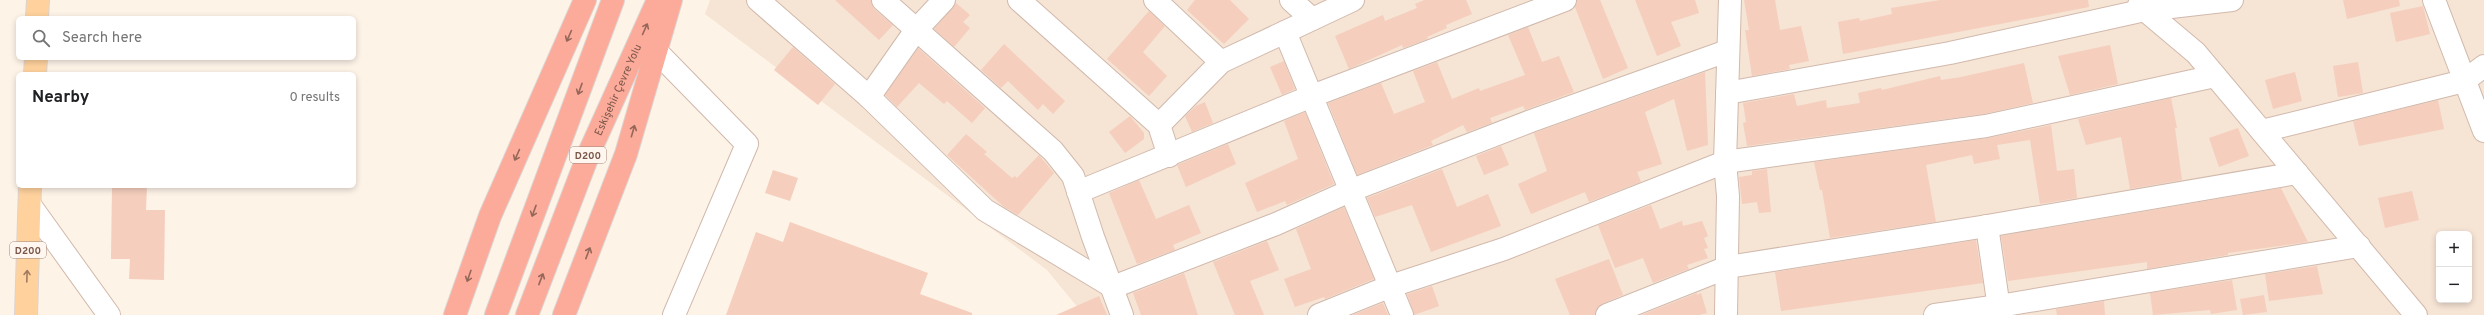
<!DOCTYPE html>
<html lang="en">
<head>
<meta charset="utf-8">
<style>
	body { margin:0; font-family:Overpass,sans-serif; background:#f6f6f6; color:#202124 }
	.controls { position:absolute; right:12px; bottom:12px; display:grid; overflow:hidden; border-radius:6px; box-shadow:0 2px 6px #0003 }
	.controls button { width:36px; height:36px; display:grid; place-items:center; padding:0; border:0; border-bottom:1px solid #e0e0e0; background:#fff; color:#202124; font:20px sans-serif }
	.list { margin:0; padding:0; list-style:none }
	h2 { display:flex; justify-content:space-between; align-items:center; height:52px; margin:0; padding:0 16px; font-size:17px }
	h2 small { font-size:13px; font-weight:400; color:#757577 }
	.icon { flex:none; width:22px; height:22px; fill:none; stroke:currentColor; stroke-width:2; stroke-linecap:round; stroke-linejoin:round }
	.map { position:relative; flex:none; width:2484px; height:315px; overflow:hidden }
	.search { position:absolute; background:#fff; box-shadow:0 2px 6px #0003; left:16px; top:16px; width:340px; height:44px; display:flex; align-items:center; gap:10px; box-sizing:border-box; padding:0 14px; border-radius:6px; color:#757577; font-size:15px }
	.panel { position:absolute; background:#fff; box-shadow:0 2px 6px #0003; left:16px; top:72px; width:340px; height:116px; border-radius:6px }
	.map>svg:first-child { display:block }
</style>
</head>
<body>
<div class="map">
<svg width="2484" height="315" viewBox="0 0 2484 315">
	<rect width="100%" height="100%" fill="#fef3e7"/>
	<!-- residential -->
	<path fill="#f6e4d5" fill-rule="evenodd" d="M710,0H2484V315H1084L1047,270L705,14ZM2439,234H2469V300H2439Z"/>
	<!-- building -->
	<g fill="#f5cebd">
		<path d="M835,0H871L874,9L893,25L879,40Z"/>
		<path d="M1195,0H1230L1249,19L1224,44L1187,10Z"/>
		<path d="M1424,0H1466L1472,14L1446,25L1447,28L1427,37L1428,39L1403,48L1402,45L1349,69L1335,36L1383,15L1385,21L1417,8L1415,4Z"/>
		<path d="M1577,0H1600L1628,68L1603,79L1575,7Z"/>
		<path d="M1635,0H1695L1699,13L1671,22L1681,46L1657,56Z"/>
		<path d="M1744,0H1775L1780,30L1801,26L1809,61L1789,65L1790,69L1752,76L1745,30H1749Z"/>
		<path d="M1940,0H2088L2089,7L1843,54L1838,22L1859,18L1860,21L1892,14L1891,8Z"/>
		<path d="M2343,0H2399L2400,6L2347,19Z"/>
		<path d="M956,3L970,15L963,22L970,28L954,47L934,29Z"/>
		<path d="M2423,6L2430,34L2396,42L2390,13Z"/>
		<path d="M1149,11L1165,26L1143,52L1167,76L1149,96L1107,59Z"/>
		<path d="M1528,27L1542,62L1559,56L1574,92L1525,110L1523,106L1490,118L1492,123L1467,132L1463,125L1431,141L1433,145L1357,175L1328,103L1381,83L1394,114L1425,102L1413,71L1437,62L1452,99L1479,88L1480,91L1525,75L1508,35Z"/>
		<path d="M1004,44L1065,101L1053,114L1043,104L1038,110L1008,81L1001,88L981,70Z"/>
		<path d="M2110,45L2118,84L2070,95L2058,56Z"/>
		<path d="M793,47L835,84L818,105L774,70Z"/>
		<path d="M918,48L985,108L972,123L947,101L944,104L919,83L897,107L885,95Z"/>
		<path d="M1284,61L1295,89L1282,95L1270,67Z"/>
		<path d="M2358,62L2363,93L2338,97L2333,66Z"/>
		<path d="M2024,63L2033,103L1984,114L1747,146L1743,123L1746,122L1743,103L1794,94L1797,106L1826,100L1827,108L1860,103L1858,93L1881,88L1882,90L1940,76L1941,80L1961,77Z"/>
		<path d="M1705,72L1708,145L1687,151L1674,99L1645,112L1662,164L1637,172L1641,182L1589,202L1585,192L1531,214L1518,184L1547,171L1534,133Z"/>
		<path d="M2295,72L2302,101L2273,109L2265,80Z"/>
		<path d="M2171,98L2177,128H2175L2182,180L2130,189L2121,137L2086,145L2078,119Z"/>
		<path d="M2438,100L2444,129L2359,146L2353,121Z"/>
		<path d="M1205,102L1213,123L1192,132L1185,116L1196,106Z"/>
		<path d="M1305,112L1334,184L1287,205L1285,201L1257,212L1245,183L1298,159L1284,121Z"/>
		<path d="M1130,116L1144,133V139L1125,153L1109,132Z"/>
		<path d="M2051,125L2057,171L2074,169L2077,198L2040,204L2030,140L1997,145L2000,159L1974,164L1972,155L1926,165L1936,222L1830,238L1822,190H1820L1814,162L1988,138Z"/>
		<path d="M2238,128L2249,156L2219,167L2209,138Z"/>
		<path d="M966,134L987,152L984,154L1012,178L1015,176L1017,178L1039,155L1054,173L1018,215L1004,207L947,155Z"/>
		<path d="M1228,144L1236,164L1186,187L1177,165Z"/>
		<path d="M1501,146L1509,165L1484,175L1476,156Z"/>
		<path d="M1442,169L1457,207L1488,194L1501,226L1431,252L1412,205L1375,217L1367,198Z"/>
		<path d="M1767,169L1771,212L1759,213L1757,202L1742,204L1739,177L1752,175V171Z"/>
		<path d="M773,170L798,178L790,201L765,193Z"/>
		<path d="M1139,180L1156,219L1189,205L1201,233L1173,245L1175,250L1137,264L1109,193Z"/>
		<path d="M112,186H147L146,210H165L164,280L129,279L130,259H111Z"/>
		<path d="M2281,188L2308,242L2228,253V255L2147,269V262L2008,281L2001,236Z"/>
		<path d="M2412,191L2419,220L2385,228L2378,198Z"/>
		<path d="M1651,205L1660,229L1682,221L1683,226L1702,221L1708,236L1704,238L1708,248L1704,249L1708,258L1687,265L1689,269L1653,283L1643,258L1615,268L1598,225Z"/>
		<path d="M1344,207L1374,279L1325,299L1324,297L1295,307L1284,279L1311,269L1296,229Z"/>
		<path d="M790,222L928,273L920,294L972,313V315H726L756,232L783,242Z"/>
		<path d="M1976,240L1983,283L1781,311L1775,272Z"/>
		<path d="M1267,241L1279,270L1250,281L1264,315H1235L1213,262Z"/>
		<path d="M1609,259L1623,295L1602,304L1597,308L1595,315H1570L1555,279Z"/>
		<path d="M2317,266L2323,294L2269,301L2265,274Z"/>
		<path d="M1184,273L1198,315H1141L1133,293Z"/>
		<path d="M2232,280L2237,310L2211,314L2210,310L2153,315L2150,293Z"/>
		<path d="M1432,286L1439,306L1414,315L1407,294Z"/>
		<path d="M1697,293V295L1701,293L1707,313L1699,315H1641Z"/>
		<path d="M2264,295L2267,312L2243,315L2240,299Z"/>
		<path d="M1099,296L1107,315H1056Z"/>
		<path d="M2104,301L2105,315H2057L2056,309Z"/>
		<path d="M1383,303L1388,315H1352Z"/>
	</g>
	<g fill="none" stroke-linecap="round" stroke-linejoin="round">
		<!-- minor casing -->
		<g stroke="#d1b9ac" stroke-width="24">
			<g id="minor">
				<path d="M758,0L869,97L985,210L1113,287L1276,224L1352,190L1531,121L1727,51"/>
				<path d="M883,0L1053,151L1073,176L1093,237L1122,315"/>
				<path d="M1019,0L1159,125L1169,156"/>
				<path d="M1155,0L1221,62L1353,0"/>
				<path d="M1291,0L1312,19"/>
				<path d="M2434,0L2484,131"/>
				<path d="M2139,5L2196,53L2416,315"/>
				<path d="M1285,32L1402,315"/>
				<path d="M656,51L747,144L674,315"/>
				<path d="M1727,93L1950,53L2145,10L2232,0"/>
				<path d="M869,97L916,30L944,0"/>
				<path d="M1159,125L1221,62"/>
				<path d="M2262,131L2464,81L2484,66"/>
				<path d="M1078,192L1312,96L1565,0"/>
				<path d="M30,205L109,315"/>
				<path d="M1987,226L2000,315"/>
				<path d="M1319,315L1391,286L1504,249L1725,162L1986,126L2215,76"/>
				<path d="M1607,315L1728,267L1987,226L2297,173"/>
				<path d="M1726,315L1728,196L1725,162L1730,0"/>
				<path d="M1935,315L1999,306L2359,246"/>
			</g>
		</g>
		<!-- major casing -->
		<g stroke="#dcd3d0" stroke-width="24">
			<g id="major">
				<path d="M37,18L38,0"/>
				<path d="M35,74L36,58"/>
				<path d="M26,315L30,186"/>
			</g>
		</g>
		<!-- highway casing -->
		<g stroke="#dcd3d0" stroke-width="24">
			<g id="highway">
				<path d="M455,315L490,216L585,0"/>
				<path d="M496,315L613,0"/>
				<path id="s1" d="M527,315L589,153L658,0"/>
				<path d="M564,315L626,154L671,0"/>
			</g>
		</g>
		<!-- minor -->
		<use href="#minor" stroke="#fff" stroke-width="22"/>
		<!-- major -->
		<use href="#major" stroke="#ffd29d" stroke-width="22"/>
		<!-- highway -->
		<use href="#highway" stroke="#fcab9a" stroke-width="22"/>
	</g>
	<!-- one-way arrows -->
	<defs><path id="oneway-shaft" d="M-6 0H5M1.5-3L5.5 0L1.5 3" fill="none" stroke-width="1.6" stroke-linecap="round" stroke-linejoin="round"/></defs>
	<g stroke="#946759">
		<use href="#oneway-shaft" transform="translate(645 29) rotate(-66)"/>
		<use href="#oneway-shaft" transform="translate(569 36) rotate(114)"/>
		<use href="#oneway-shaft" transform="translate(580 89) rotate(110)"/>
		<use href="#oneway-shaft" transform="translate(633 131) rotate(-74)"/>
		<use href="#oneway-shaft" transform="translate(517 155) rotate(114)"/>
		<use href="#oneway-shaft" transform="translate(534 211) rotate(110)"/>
		<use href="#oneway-shaft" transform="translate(588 253) rotate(-69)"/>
		<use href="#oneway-shaft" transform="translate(469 276) rotate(109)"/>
		<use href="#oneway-shaft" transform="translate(541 279) rotate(-69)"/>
	</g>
	<use stroke="#a27b62" href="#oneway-shaft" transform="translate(27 276) rotate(-88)"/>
	<g text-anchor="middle" stroke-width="4" stroke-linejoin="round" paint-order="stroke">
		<!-- shield labels -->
		<g fill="#fff7ef" stroke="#a2867b" stroke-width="1">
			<rect x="570" y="147" width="36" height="16" rx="3"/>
			<rect x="10" y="242" width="36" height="16" rx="3"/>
		</g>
		<g font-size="10" font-weight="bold" fill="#7a5649">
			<text x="588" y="159">D200</text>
			<text x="28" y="254">D200</text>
		</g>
		<!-- street labels -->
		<g font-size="11" fill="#7a5649" stroke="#fff7ef">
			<text dy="4" stroke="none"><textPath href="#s1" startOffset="243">Eskişehir Çevre Yolu</textPath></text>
		</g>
	</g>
</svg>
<div class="controls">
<button>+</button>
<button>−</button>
</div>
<div class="search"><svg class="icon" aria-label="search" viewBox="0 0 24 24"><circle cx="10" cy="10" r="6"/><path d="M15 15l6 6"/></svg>Search here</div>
<section class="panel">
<h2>Nearby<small>0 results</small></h2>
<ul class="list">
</ul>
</section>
</div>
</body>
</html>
